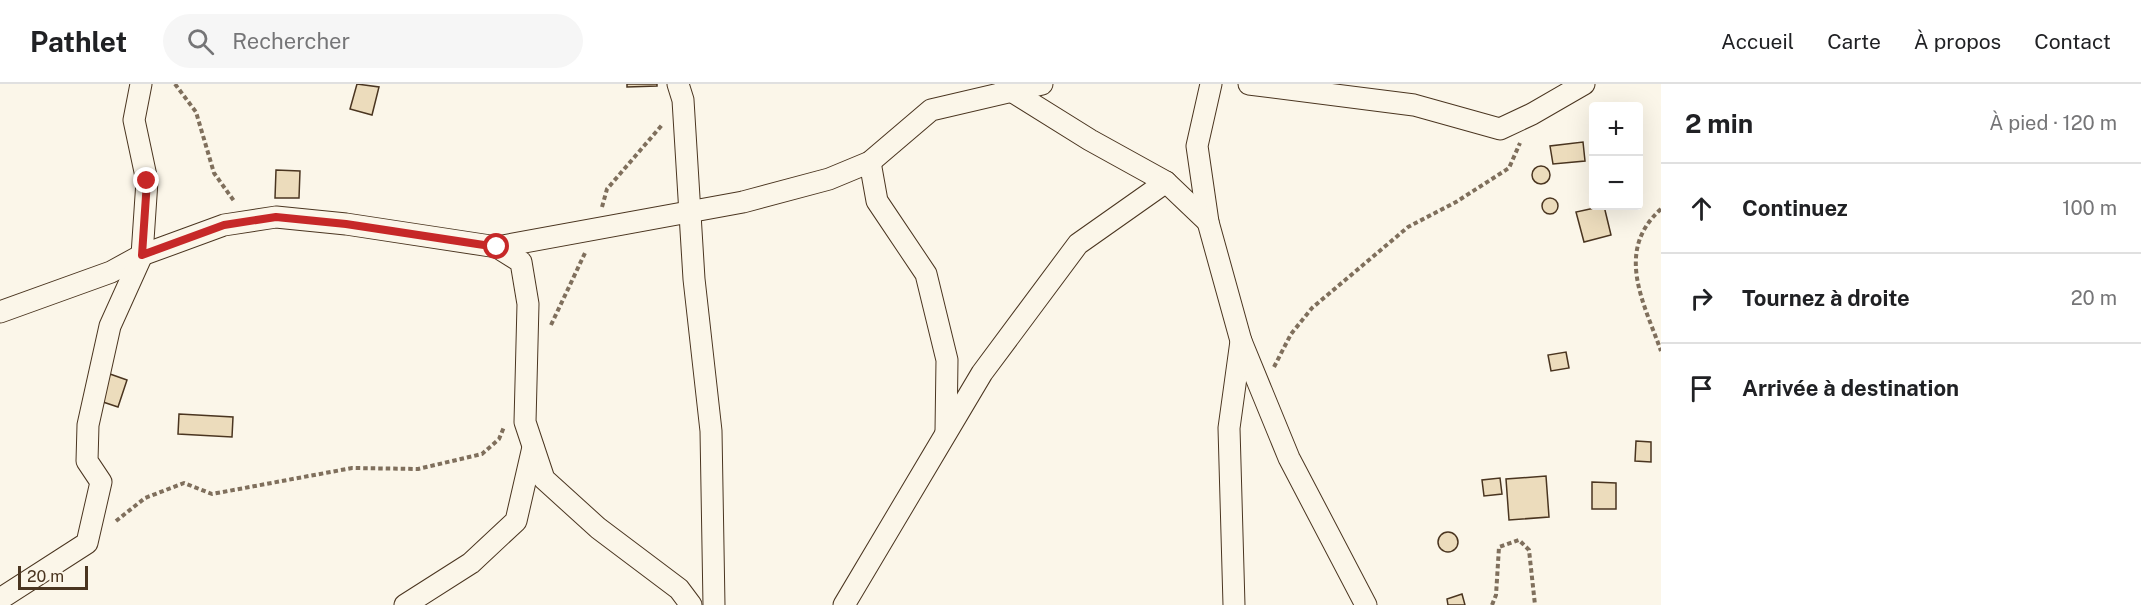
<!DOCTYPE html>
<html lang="fr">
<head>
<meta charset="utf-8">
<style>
	body { margin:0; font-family:"Public Sans",sans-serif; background:#f6f6f6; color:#202124 }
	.controls { position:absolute; right:18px; top:18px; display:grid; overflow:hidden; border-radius:6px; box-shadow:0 6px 24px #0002 }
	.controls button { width:54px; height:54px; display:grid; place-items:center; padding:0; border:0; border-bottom:2px solid #e0e0e0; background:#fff; color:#202124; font:30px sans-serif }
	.scale { position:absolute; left:18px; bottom:15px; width:70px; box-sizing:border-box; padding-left:6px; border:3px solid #4a3520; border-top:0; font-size:16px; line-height:21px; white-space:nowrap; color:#4a3520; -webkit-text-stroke:4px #fbf6e9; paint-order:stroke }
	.stop { position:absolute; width:18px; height:18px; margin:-14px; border:4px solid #c62828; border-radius:50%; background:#fff }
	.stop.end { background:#c62828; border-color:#fff; box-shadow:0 2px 6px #0008 }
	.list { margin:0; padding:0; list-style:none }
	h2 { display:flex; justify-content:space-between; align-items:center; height:78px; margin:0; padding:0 24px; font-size:26px }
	h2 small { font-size:20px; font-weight:400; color:#757577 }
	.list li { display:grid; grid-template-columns:39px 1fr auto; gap:18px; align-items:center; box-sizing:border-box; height:90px; padding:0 24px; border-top:2px solid #e0e0e0 }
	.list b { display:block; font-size:22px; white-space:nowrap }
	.list em { font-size:20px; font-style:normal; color:#757577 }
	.icon { flex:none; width:33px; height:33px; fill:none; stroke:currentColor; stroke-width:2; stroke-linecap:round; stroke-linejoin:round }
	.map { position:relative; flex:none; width:1661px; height:521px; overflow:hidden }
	header { display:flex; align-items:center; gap:36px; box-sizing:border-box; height:84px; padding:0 30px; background:#fff; border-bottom:2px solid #e0e0e0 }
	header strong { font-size:28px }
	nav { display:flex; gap:33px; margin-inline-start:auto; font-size:21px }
	.search { width:420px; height:54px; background:#f6f6f6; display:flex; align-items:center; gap:15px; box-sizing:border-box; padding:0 21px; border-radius:33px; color:#757577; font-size:22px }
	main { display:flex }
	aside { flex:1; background:#fff }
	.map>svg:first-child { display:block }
</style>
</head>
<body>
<header>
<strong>Pathlet</strong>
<div class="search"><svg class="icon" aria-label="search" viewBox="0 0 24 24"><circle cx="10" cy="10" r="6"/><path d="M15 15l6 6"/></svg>Rechercher</div>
<nav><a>Accueil</a><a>Carte</a><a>À propos</a><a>Contact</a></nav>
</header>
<main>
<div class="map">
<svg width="1661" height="521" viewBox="0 0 1661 521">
	<rect width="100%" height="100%" fill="#fbf6e9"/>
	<!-- building -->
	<g fill="#ecdcbc" stroke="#4a3520" stroke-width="1.5">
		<path d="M357,0L379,3L372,31L350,25Z"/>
		<path d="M627,0H657V2L627,3Z"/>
		<path d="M1583,58L1585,77L1553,80L1550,62Z"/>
		<circle cx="1541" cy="91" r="9"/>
		<path d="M276,86L300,87L299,114H275Z"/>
		<circle cx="1550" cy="122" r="8"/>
		<path d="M1604,122L1611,151L1584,158L1576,128Z"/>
		<path d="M1566,268L1569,284L1551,287L1548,271Z"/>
		<path d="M110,290L127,296L118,323L100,317Z"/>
		<path d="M179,330L233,333L232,353L178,350Z"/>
		<path d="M1636,357L1651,358V378L1635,377Z"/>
		<path d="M1546,392L1549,433L1509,436L1506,395Z"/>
		<path d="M1500,394L1502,410L1484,412L1482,396Z"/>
		<path d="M1592,398L1616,399V425H1592Z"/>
		<circle cx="1448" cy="458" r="10"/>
		<path d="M1462,510L1465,521H1448L1447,515Z"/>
	</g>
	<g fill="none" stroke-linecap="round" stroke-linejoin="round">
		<!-- minor casing -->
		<g stroke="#4a3520" stroke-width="23">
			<g id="minor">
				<path d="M678,0L683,16L694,195L711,347L714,521"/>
				<path d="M1211,0L1197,62L1208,138L1241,257L1229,344L1234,521"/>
				<path d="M1249,0L1414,21L1500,45L1532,30L1584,0"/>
				<path d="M1005,3L1090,56L1166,98L1208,138"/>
				<path d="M870,78L877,117L926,190L947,276L946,347"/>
				<path d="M497,163L521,178L528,220L525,338L544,395L598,444L679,505L691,521"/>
				<path d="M0,228L111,188L142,171L224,141L276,133L346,140L497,163L743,118L829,95L870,78L931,26L1042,0"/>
				<path d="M1241,257L1289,374L1366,521"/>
				<path d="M0,515L87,459L101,398L87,377L88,341L110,242L142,171L147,97L134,36L141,0"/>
				<path d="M405,521L471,479L516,437L533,363"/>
				<path d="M844,521L982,289L1078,160L1166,98"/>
			</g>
		</g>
		<!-- path -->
		<g stroke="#7f6f5c" stroke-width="4" stroke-dasharray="4.5 3" stroke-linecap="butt">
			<path d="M175,0L196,28L214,89L234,117"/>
			<path d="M602,123L607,105L662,41"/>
			<path d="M1661,125C1614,167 1644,219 1661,267"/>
			<path d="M551,241L585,169"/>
			<path d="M1274,283L1291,250L1312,224L1408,143L1456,118L1509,84L1520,59"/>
			<path d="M116,437L145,414L184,399L212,410L352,384L418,385L482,370L499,355L504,343"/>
			<path d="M1492,521L1496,511L1499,463L1519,456L1529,466L1535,521"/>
		</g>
		<!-- minor -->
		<use href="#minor" stroke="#fbf6e9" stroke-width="21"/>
	</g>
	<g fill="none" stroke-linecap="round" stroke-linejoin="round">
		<!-- route -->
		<path stroke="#c62828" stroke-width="8" d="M147,97L142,171L224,141L276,133L346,140L497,163"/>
	</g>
</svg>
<div class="controls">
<button>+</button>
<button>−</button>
</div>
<div class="scale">20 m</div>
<div class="stop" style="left:497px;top:163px"></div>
<div class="stop end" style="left:147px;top:97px"></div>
</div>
<aside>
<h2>2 min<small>À pied · 120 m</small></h2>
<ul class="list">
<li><svg class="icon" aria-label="ahead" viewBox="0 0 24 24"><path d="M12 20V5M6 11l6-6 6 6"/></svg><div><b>Continuez</b></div><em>100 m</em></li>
<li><svg class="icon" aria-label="right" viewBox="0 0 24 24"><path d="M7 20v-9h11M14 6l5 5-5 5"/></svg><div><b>Tournez à droite</b></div><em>20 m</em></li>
<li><svg class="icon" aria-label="arrive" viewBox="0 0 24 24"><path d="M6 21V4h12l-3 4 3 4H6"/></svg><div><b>Arrivée à destination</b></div></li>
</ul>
</aside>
</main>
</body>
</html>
